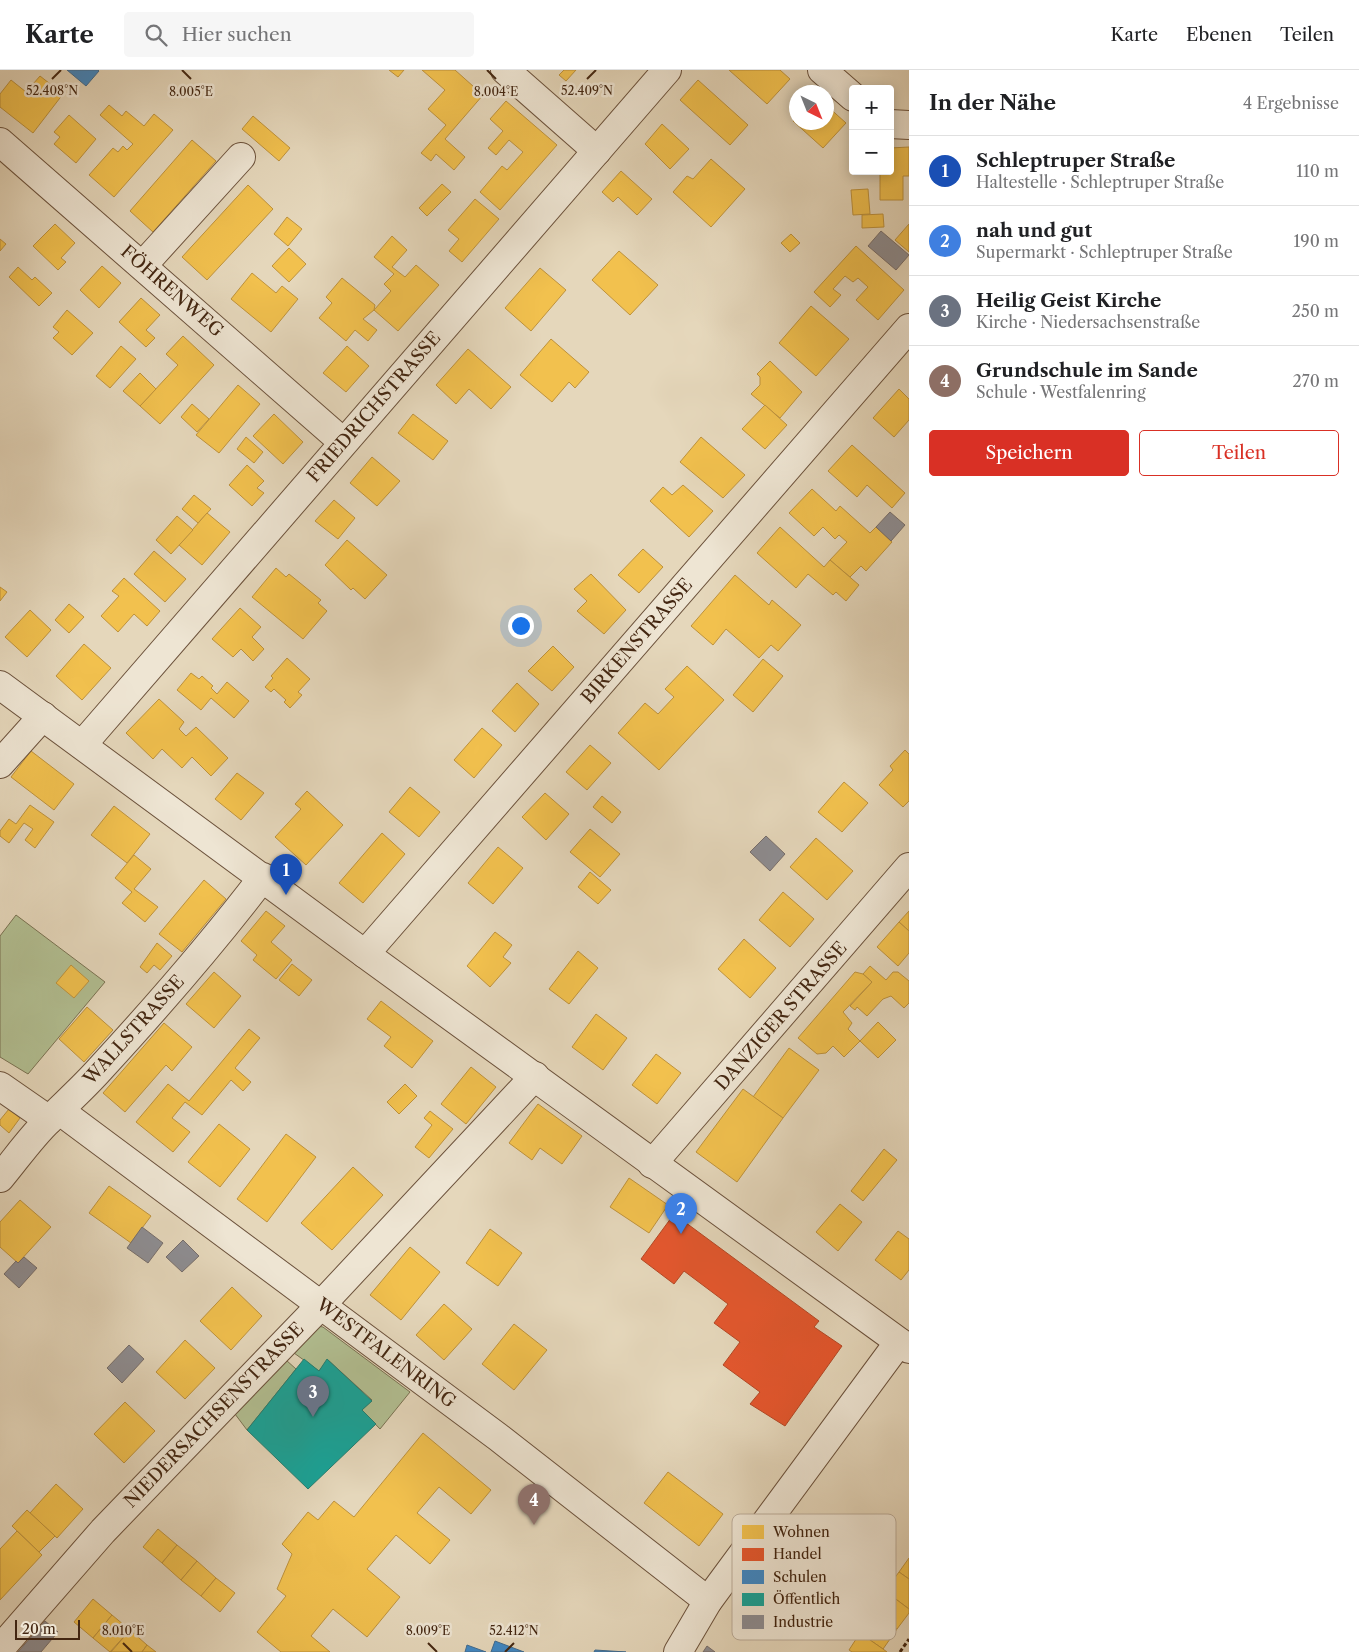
<!DOCTYPE html>
<html lang="de">
<head>
<meta charset="utf-8">
<style>
	body { margin:0; font-family:"Libre Caslon Text",serif; background:#f6f6f6; color:#202124 }
	.controls { position:absolute; right:15px; top:15px; display:grid; overflow:hidden; border-radius:5px; box-shadow:0 2px 12px #0003 }
	.controls button { width:45px; height:45px; display:grid; place-items:center; padding:0; border:0; border-bottom:1px solid #e0e0e0; background:#fff; color:#202124; font:25px sans-serif }
	.compass { position:absolute; left:789px; top:15px; width:45px; height:45px; border-radius:50%; background:#fff; box-shadow:0 2px 12px #0003; rotate:137deg }
	.scale { position:absolute; left:15px; bottom:12px; width:65px; box-sizing:border-box; padding-left:5px; border:2px solid #432611; border-top:0; font-size:14px; line-height:18px; white-space:nowrap; color:#432611; -webkit-text-stroke:4px #eee5d3; paint-order:stroke }
	.you { position:absolute; left:520px; top:555px; width:18px; height:18px; margin:-12px; border:4px solid #fff; border-radius:50%; background:#1a73e8; box-shadow:0 0 0 8px #1a73e833 }
	.badge { display:grid; place-items:center; width:32px; height:32px; border-radius:50%; background:#d93025; color:#fff; font-size:16px; font-weight:700 }
	.pin { position:absolute; translate:-50% -41px; filter:drop-shadow(0 1px 2px #0008) }
	.pin::after { content:''; position:absolute; top:26px; width:18px; height:15px; background:inherit; clip-path:polygon(0 0,100% 0,50% 100%) }
	.list { margin:0; padding:0; list-style:none }
	h2 { display:flex; justify-content:space-between; align-items:center; height:65px; margin:0; padding:0 20px; font-size:21px }
	h2 small { font-size:16px; font-weight:400; color:#757577 }
	.list li { display:grid; grid-template-columns:32px 1fr auto; gap:15px; align-items:center; box-sizing:border-box; height:70px; padding:0 20px; border-top:1px solid #e0e0e0 }
	.list b { display:block; font-size:19px; white-space:nowrap }
	.list p { margin:0; font-size:16px; white-space:nowrap; color:#757577 }
	.list em { font-size:16px; font-style:normal; color:#757577 }
	.actions { display:flex; gap:10px; padding:15px 20px }
	.actions a { flex:1; padding:11px 0; border:1px solid #d93025; border-radius:5px; text-align:center; font-size:18px; color:#d93025 }
	.actions .main { background:#d93025; color:#fff }
	.icon { flex:none; width:28px; height:28px; fill:none; stroke:currentColor; stroke-width:2; stroke-linecap:round; stroke-linejoin:round }
	.map { position:relative; flex:none; width:909px; height:1582px; overflow:hidden }
	header { display:flex; align-items:center; gap:30px; box-sizing:border-box; height:70px; padding:0 25px; background:#fff; border-bottom:1px solid #e0e0e0 }
	header strong { font-size:24px }
	nav { display:flex; gap:28px; margin-inline-start:auto; font-size:18px }
	.search { width:350px; height:45px; background:#f6f6f6; display:flex; align-items:center; gap:12px; box-sizing:border-box; padding:0 18px; border-radius:5px; color:#757577; font-size:19px }
	main { display:flex }
	aside { flex:1; background:#fff }
	.map>svg:first-child { display:block }
</style>
</head>
<body>
<header>
<strong>Karte</strong>
<div class="search"><svg class="icon" aria-label="search" viewBox="0 0 24 24"><circle cx="10" cy="10" r="6"/><path d="M15 15l6 6"/></svg>Hier suchen</div>
<nav><a>Karte</a><a>Ebenen</a><a>Teilen</a></nav>
</header>
<main>
<div class="map">
<svg width="909" height="1582" viewBox="0 0 909 1582">
	<rect width="100%" height="100%" fill="#e5d7bb"/>
	<filter id="stains"><feTurbulence type="fractalNoise" baseFrequency=".004" numOctaves="4"/><feColorMatrix values="0 0 0 0 .2 0 0 0 0 .09 0 0 0 0 .02 0 0 0 .5 -.17"/></filter>
	<radialGradient id="worn" r=".72"><stop offset=".6" stop-color="#630" stop-opacity="0"/><stop offset="1" stop-color="#630" stop-opacity=".3"/></radialGradient>
	<!-- green -->
	<g fill="#b2bf92" stroke="#7a7252">
		<path d="M16,845L105,912L28,1004L0,987V866Z"/>
		<path d="M317,1256L323,1257L410,1322L380,1359L362,1340L372,1330L328,1290L319,1301L294,1283Z"/>
		<path d="M286,1290L296,1299L247,1360L235,1344Z"/>
	</g>
	<!-- homes -->
	<g fill="#f2c14e" stroke="#be923c">
		<path d="M389,0H404L398,7Z"/>
		<path d="M422,0H455L483,25L445,69L465,87L454,100L436,84L431,91L421,83L446,55L428,39L445,20Z"/>
		<path d="M564,0H576L566,11L559,5Z"/>
		<path d="M729,0H780L790,9L767,34Z"/>
		<path d="M40,6L63,24L33,63L0,37V24L11,10L26,22Z"/>
		<path d="M698,10L748,55L730,75L680,30Z"/>
		<path d="M506,31L557,75L500,140L480,122L502,96L507,100L523,82L509,70L496,85L488,78L503,61L490,49Z"/>
		<path d="M109,35L122,46L126,41L144,56L154,44L173,60L114,127L89,105L113,78L118,82L123,76L127,80L133,74L100,45Z"/>
		<path d="M826,35L846,53L823,78L793,51L796,48V52H826Z"/>
		<path d="M69,45L96,69L76,93L54,74L60,67L54,62Z"/>
		<path d="M253,46L290,78L279,91L242,59Z"/>
		<path d="M662,54L689,79L670,99L645,74Z"/>
		<path d="M192,70L216,91L153,162L130,141Z"/>
		<path d="M909,77V106H903V130H880V101H890V78Z"/>
		<path d="M711,89L745,119L711,157L673,122L687,106L693,109Z"/>
		<path d="M621,101L652,129L637,145L618,127L613,132L602,122Z"/>
		<path d="M442,114L451,122L427,146L419,138Z"/>
		<path d="M248,115L273,139L207,210L182,187Z"/>
		<path d="M868,119L870,144L853,145L851,120Z"/>
		<path d="M475,129L499,149L462,192L449,181L459,169L448,160Z"/>
		<path d="M883,144L884,157L862,158V145Z"/>
		<path d="M287,147L302,159L288,176L274,164Z"/>
		<path d="M55,154L75,173L61,188L66,192L58,200L33,176Z"/>
		<path d="M909,154V182L895,170Z"/>
		<path d="M791,164L800,173L790,182L781,173Z"/>
		<path d="M392,166L407,180L392,197L405,207L416,195L439,215L398,261L374,240L391,221L384,214L394,204L374,187Z"/>
		<path d="M0,169L6,174L0,181Z"/>
		<path d="M856,176L904,220L878,250L856,230L868,217L858,208L853,212L845,206L833,219L841,225L830,237L814,222Z"/>
		<path d="M289,178L306,194L289,212L272,196Z"/>
		<path d="M619,181L658,215L630,245L592,210Z"/>
		<path d="M102,196L121,213L99,238L80,220Z"/>
		<path d="M18,197L32,210L35,207L52,223L39,236L9,207Z"/>
		<path d="M540,198L566,220L531,261L505,238Z"/>
		<path d="M252,203L276,223L282,216L298,229L271,262L231,229Z"/>
		<path d="M342,208L375,235L374,240L363,249L377,260L368,271L355,260L346,271L319,248L332,233L326,227Z"/>
		<path d="M141,228L160,245L146,260L155,268L146,277L119,252Z"/>
		<path d="M811,236L849,269L816,306L779,273Z"/>
		<path d="M67,240L93,263L72,285L53,268L59,262L53,257Z"/>
		<path d="M183,266L214,295L160,354L140,336L178,295L166,284Z"/>
		<path d="M551,269L589,302L575,318L569,312L552,332L520,305Z"/>
		<path d="M121,276L136,289L110,318L96,306Z"/>
		<path d="M347,276L369,296L346,322L323,303Z"/>
		<path d="M468,279L511,317L491,339L469,319L456,334L436,315Z"/>
		<path d="M770,291L802,322L780,348L751,324L760,315V307L757,304Z"/>
		<path d="M140,303L156,319L140,336L123,321Z"/>
		<path d="M238,315L260,334L219,383L196,365Z"/>
		<path d="M899,319L909,329V350L894,367L873,348Z"/>
		<path d="M192,334L209,349L197,362L181,347Z"/>
		<path d="M765,335L787,355L765,379L742,359Z"/>
		<path d="M274,344L303,372L283,394L253,366Z"/>
		<path d="M413,344L448,371L433,390L398,363Z"/>
		<path d="M246,367L263,382L254,393L237,379Z"/>
		<path d="M701,367L745,405L723,428L680,392Z"/>
		<path d="M852,375L905,423L892,438L867,415L857,427L828,401Z"/>
		<path d="M372,387L400,411L377,436L350,413Z"/>
		<path d="M247,395L264,411L257,418L264,423L252,436L229,415Z"/>
		<path d="M683,415L713,441L689,467L650,431L663,417L672,425Z"/>
		<path d="M812,419L836,441L840,436L870,463L876,457L892,472L866,501L861,496L850,507L830,490L847,472L839,465L835,469L823,457L814,466L789,443Z"/>
		<path d="M194,425L211,439L198,453L182,439Z"/>
		<path d="M334,430L355,448L338,469L315,451Z"/>
		<path d="M207,443L230,462L202,495L179,475Z"/>
		<path d="M177,446L193,460L171,484L156,470Z"/>
		<path d="M780,457L824,497L830,490L859,515L846,531L836,522L833,525L808,504L796,518L757,483Z"/>
		<path d="M347,470L387,505L365,529L353,518L351,520L325,495Z"/>
		<path d="M643,479L663,497L639,523L618,505Z"/>
		<path d="M154,481L186,509L165,532L134,504Z"/>
		<path d="M276,498L286,507L289,504L321,530L318,533L327,541L303,569L252,527Z"/>
		<path d="M591,504L626,540L604,564L577,541L587,531L574,519Z"/>
		<path d="M735,505L769,535L772,530L801,555L778,581L771,575L759,588L726,559L713,575L691,556Z"/>
		<path d="M124,508L160,541L147,556L134,544L118,562L101,546L119,526L112,521Z"/>
		<path d="M0,517L7,522L0,531Z"/>
		<path d="M69,534L84,547L69,563L55,550Z"/>
		<path d="M240,538L261,557L252,567L264,579L253,591L241,579L233,587L212,569Z"/>
		<path d="M30,540L51,560L27,587L5,567Z"/>
		<path d="M84,574L111,598L82,630L56,606Z"/>
		<path d="M553,576L574,597L552,621L528,601Z"/>
		<path d="M287,588L310,609L298,622L302,625L290,638L284,632L286,630L274,619L271,622L265,617L273,608L271,606Z"/>
		<path d="M763,589L783,606L753,642L733,625Z"/>
		<path d="M687,596L724,630L659,700L618,663L645,633L658,644L674,627L665,619Z"/>
		<path d="M191,603L199,609L202,606L213,616L211,618L217,624L227,612L249,631L234,648L211,628L201,640L177,620Z"/>
		<path d="M517,613L539,634L515,662L492,641Z"/>
		<path d="M159,629L184,652L179,659L186,666L196,657L228,688L211,706L192,687L182,698L162,679L153,689L126,663Z"/>
		<path d="M482,658L502,675L474,708L454,690Z"/>
		<path d="M590,675L611,693L587,720L566,702Z"/>
		<path d="M905,680L909,684V731L903,737L879,715L893,700L890,696Z"/>
		<path d="M31,681L74,714L54,740L11,707Z"/>
		<path d="M237,703L264,723L241,750L215,729Z"/>
		<path d="M844,712L868,733L842,762L818,742Z"/>
		<path d="M410,717L440,742L419,767L389,742Z"/>
		<path d="M307,721L343,755L306,795L275,767L301,739L295,734Z"/>
		<path d="M545,723L569,744L546,770L522,747Z"/>
		<path d="M602,726L621,742L612,753L593,737Z"/>
		<path d="M30,735L54,752L35,778L25,770L33,759L24,753L9,773L0,766V761L9,749L16,754Z"/>
		<path d="M114,736L150,764L127,793L91,765Z"/>
		<path d="M590,759L620,784L600,807L570,782Z"/>
		<path d="M382,763L405,784L363,833L339,813Z"/>
		<path d="M816,768L853,801L827,830L790,797Z"/>
		<path d="M498,777L523,798L493,834L468,813Z"/>
		<path d="M134,785L151,799L134,819L158,837L145,852L122,833L132,822L115,808Z"/>
		<path d="M590,802L611,820L598,834L578,817Z"/>
		<path d="M204,810L226,829L182,882L159,864Z"/>
		<path d="M783,822L814,849L790,877L759,850Z"/>
		<path d="M266,841L285,856L271,872L292,890L276,909L253,890L257,885L241,871Z"/>
		<path d="M909,841V861L899,852Z"/>
		<path d="M899,852L909,861V883L898,896L877,877Z"/>
		<path d="M495,862L512,875L503,887L511,893L490,917L467,896Z"/>
		<path d="M744,869L776,898L750,928L718,899Z"/>
		<path d="M157,873L172,886L160,900L154,895L147,903L140,897Z"/>
		<path d="M578,881L598,898L569,934L549,919Z"/>
		<path d="M292,894L312,910L299,926L279,910Z"/>
		<path d="M71,895L89,911L74,928L56,913Z"/>
		<path d="M870,896L886,910L893,902H898L909,911V933L904,938L891,926L883,929L867,946L857,937L855,940L850,936L872,912L863,904Z"/>
		<path d="M214,902L241,926L214,958L186,934Z"/>
		<path d="M855,902L863,904L872,912L843,942L852,953L848,959L860,971L844,987L833,976L826,983L817,984L798,968Z"/>
		<path d="M381,931L433,971L412,998L384,976L391,967L367,949Z"/>
		<path d="M87,937L113,960L84,992L59,969Z"/>
		<path d="M596,944L627,968L603,1000L572,977Z"/>
		<path d="M878,952L896,970L878,988L860,971Z"/>
		<path d="M164,953L192,977L172,1001L166,995L125,1042L103,1023Z"/>
		<path d="M249,959L260,968L235,998L251,1012L243,1021L231,1010L202,1045L185,1032L172,1048L190,1062L173,1082L136,1052L168,1014L189,1031Z"/>
		<path d="M789,978L819,1000L783,1048L753,1027Z"/>
		<path d="M656,984L681,1003L657,1034L632,1015Z"/>
		<path d="M471,997L496,1017L466,1054L441,1034Z"/>
		<path d="M405,1014L417,1026L399,1044L387,1032Z"/>
		<path d="M743,1019L783,1048L737,1112L696,1082Z"/>
		<path d="M538,1034L582,1066L562,1094L540,1078L532,1090L509,1073Z"/>
		<path d="M9,1039L20,1048L9,1063L0,1055V1050Z"/>
		<path d="M430,1041L453,1059L429,1088L415,1077L432,1055L424,1048Z"/>
		<path d="M219,1054L250,1079L220,1117L188,1092Z"/>
		<path d="M286,1064L316,1087L267,1152L237,1129Z"/>
		<path d="M884,1079L897,1090L863,1131L851,1121Z"/>
		<path d="M353,1097L383,1125L332,1180L301,1153Z"/>
		<path d="M629,1108L668,1135L649,1163L610,1137Z"/>
		<path d="M109,1116L151,1146L131,1173L89,1143Z"/>
		<path d="M20,1130L51,1157L18,1193L0,1177V1152Z"/>
		<path d="M840,1134L862,1152L838,1181L816,1162Z"/>
		<path d="M490,1159L522,1183L498,1216L466,1193Z"/>
		<path d="M898,1161L909,1169V1200L901,1210L875,1190Z"/>
		<path d="M410,1177L440,1202L401,1250L370,1225Z"/>
		<path d="M232,1217L262,1246L231,1280L200,1251Z"/>
		<path d="M444,1234L472,1259L444,1290L416,1265Z"/>
		<path d="M514,1254L547,1280L514,1320L482,1294Z"/>
		<path d="M185,1270L215,1298L185,1329L156,1302Z"/>
		<path d="M125,1332L155,1361L124,1393L94,1364Z"/>
		<path d="M423,1363L491,1420L471,1444L439,1417L417,1443L450,1470L430,1494L396,1465L367,1499L400,1527L367,1567L333,1539L311,1566L330,1582H281L257,1562L286,1526L277,1519L292,1484L282,1474L308,1442L318,1450L334,1431L354,1447Z"/>
		<path d="M668,1402L723,1444L699,1476L644,1433Z"/>
		<path d="M56,1414L83,1439L57,1468L30,1443Z"/>
		<path d="M27,1440L55,1466L39,1482L12,1456Z"/>
		<path d="M158,1459L177,1475L162,1493L143,1477Z"/>
		<path d="M17,1461L42,1485L0,1530V1479Z"/>
		<path d="M177,1475L197,1491L181,1510L162,1493Z"/>
		<path d="M909,1488V1509L899,1502Z"/>
		<path d="M197,1491L216,1508L201,1526L181,1510Z"/>
		<path d="M899,1502L909,1509V1539L885,1521Z"/>
		<path d="M216,1508L235,1523L220,1542L201,1526Z"/>
		<path d="M885,1521L909,1539V1543L897,1559L871,1541Z"/>
		<path d="M93,1529L112,1545L93,1568L74,1552Z"/>
		<path d="M871,1541L897,1559L883,1579L857,1561Z"/>
		<path d="M112,1545L130,1560L110,1582L93,1568Z"/>
		<path d="M130,1560L147,1575L142,1582H111Z"/>
		<path d="M860,1563L883,1579L887,1582H852L849,1580Z"/>
		<path d="M147,1575L156,1582H142Z"/>
	</g>
	<!-- shops -->
	<path fill="#e4572e" stroke="#b44825" d="M674,1144L819,1251L814,1257L842,1276L785,1356L750,1334L760,1322L723,1295L740,1272L714,1253L728,1234L684,1201L674,1214L641,1189Z"/>
	<!-- schools -->
	<g fill="#3f88c5" stroke="#406b8f">
		<path d="M67,0H98L99,1L86,16Z"/>
		<path d="M495,1571L524,1582H491Z"/>
		<path d="M467,1575L486,1582H465Z"/>
		<path d="M595,1580L626,1582H594Z"/>
	</g>
	<!-- public -->
	<path fill="#17a398" stroke="#247e70" d="M304,1289L319,1301L327,1289L372,1331L362,1340L376,1354L308,1419L247,1360Z"/>
	<!-- industry -->
	<g fill="#8d8d92" stroke="#776e6b">
		<path d="M881,161L909,185L896,200L868,176Z"/>
		<path d="M890,442L905,455L891,471L876,457Z"/>
		<path d="M766,766L785,784L770,801L750,782Z"/>
		<path d="M142,1157L163,1173L148,1193L127,1178Z"/>
		<path d="M183,1170L199,1186L182,1202L166,1187Z"/>
		<path d="M24,1187L37,1198L19,1218L4,1204L16,1191L18,1193Z"/>
		<path d="M129,1275L144,1289L122,1313L107,1298Z"/>
		<path d="M45,1551L58,1562L41,1582H18Z"/>
		<path d="M707,1576L715,1582H703Z"/>
	</g>
	<g fill="none" stroke-linecap="round" stroke-linejoin="round">
		<!-- minor casing -->
		<g stroke="#6c523c" stroke-width="30">
			<g id="minor">
				<path d="M505,0L597,81"/>
				<path d="M822,0L853,27"/>
				<path d="M890,54L909,55"/>
				<path d="M0,72L343,372"/>
				<path d="M143,195L241,87"/>
				<path d="M0,615L365,884L909,1279"/>
				<path d="M82,675L667,0"/>
				<path d="M0,694L43,646"/>
				<path d="M365,884L909,258"/>
				<path d="M0,1016L49,1050"/>
				<path d="M60,1041L498,1367L708,1531"/>
				<path d="M652,1094L909,797"/>
				<path d="M0,1108C16,1089 31,1067 49,1050C66,1033 84,1017 100,999C157,937 212,874 263,807"/>
				<path d="M0,1579L103,1461L321,1235L535,1006"/>
				<path d="M678,1582L708,1531L899,1272"/>
			</g>
		</g>
		<!-- path -->
		<path stroke="#432611" stroke-width="3" stroke-dasharray="4 2.5" stroke-linecap="butt" d="M900,1582L909,1569"/>
		<!-- minor -->
		<use href="#minor" stroke="#eee5d3" stroke-width="28"/>
	</g>
	<!-- ticks -->
	<path fill="none" stroke="#432611" stroke-width="2" d="M182,0L191,9M487,0L496,9M52,9L61,0M587,9L596,0M123,1573L132,1582M428,1573L437,1582M505,1582L514,1573"/>
	<g text-anchor="middle" stroke-width="5" stroke-linejoin="round" paint-order="stroke">
		<!-- street labels -->
		<g font-size="18" fill="#432611" stroke="#eee5d3">
			<text transform="translate(172 221) rotate(41)" y="6">FÖHRENWEG</text>
			<text transform="translate(374 337) rotate(-49)" y="6">FRIEDRICHSTRASSE</text>
			<text transform="translate(637 571) rotate(-49)" y="6">BIRKENSTRASSE</text>
			<text transform="translate(781 946) rotate(-49)" y="6">DANZIGER STRASSE</text>
			<text transform="translate(134 960) rotate(-48)" y="6">WALLSTRASSE</text>
			<text transform="translate(386 1283) rotate(37)" y="6">WESTFALENRING</text>
			<text transform="translate(214 1345) rotate(-46)" y="6">NIEDERSACHSENSTRASSE</text>
		</g>
	</g>
	<!-- legend -->
	<rect x="732" y="1444" width="164" height="126" rx="8" fill="#eee5d3" stroke="#bbac99" stroke-width="1"/>
	<rect x="742" y="1455" width="22" height="14" fill="#f2c14e"/>
	<rect x="742" y="1478" width="22" height="13" fill="#e4572e"/>
	<rect x="742" y="1500" width="22" height="14" fill="#3f88c5"/>
	<rect x="742" y="1523" width="22" height="13" fill="#17a398"/>
	<rect x="742" y="1545" width="22" height="14" fill="#8d8d92"/>
	<g font-size="14" fill="#432611">
		<text x="773" y="1467">Wohnen</text>
		<text x="773" y="1489">Handel</text>
		<text x="773" y="1512">Schulen</text>
		<text x="773" y="1534">Öffentlich</text>
		<text x="773" y="1557">Industrie</text>
	</g>
	<g font-size="12" text-anchor="middle" fill="#432611" stroke="#eee5d3" stroke-width="5" stroke-linejoin="round" paint-order="stroke">
		<text x="52" y="25">52.408°N</text>
		<text x="587" y="25">52.409°N</text>
		<text x="191" y="26">8.005°E</text>
		<text x="496" y="26">8.004°E</text>
		<text x="123" y="1565">8.010°E</text>
		<text x="428" y="1565">8.009°E</text>
		<text x="514" y="1565">52.412°N</text>
	</g>
	<rect width="100%" height="100%" filter="url(#stains)"/>
	<rect width="100%" height="100%" fill="url(#worn)"/>
</svg>
<div class="controls">
<button>+</button>
<button>−</button>
</div>
<svg class="compass" viewBox="-18 -18 36 36"><path d="M0-13l5 13h-10z" fill="#e53935"/><path d="M0 13l5-13h-10z" fill="#757577"/></svg>
<div class="scale">20 m</div>
<div class="you"></div>
<div class="pin badge" style="left:286px;top:825px;background:#1a4fb4">1</div>
<div class="pin badge" style="left:681px;top:1164px;background:#3f7fe0">2</div>
<div class="pin badge" style="left:313px;top:1347px;background:#6b7280">3</div>
<div class="pin badge" style="left:534px;top:1455px;background:#8d6e63">4</div>
</div>
<aside>
<h2>In der Nähe<small>4 Ergebnisse</small></h2>
<ul class="list">
<li><span class="badge" style="background:#1a4fb4">1</span><div><b>Schleptruper Straße</b><p>Haltestelle · Schleptruper Straße</p></div><em>110 m</em></li>
<li><span class="badge" style="background:#3f7fe0">2</span><div><b>nah und gut</b><p>Supermarkt · Schleptruper Straße</p></div><em>190 m</em></li>
<li><span class="badge" style="background:#6b7280">3</span><div><b>Heilig Geist Kirche</b><p>Kirche · Niedersachsenstraße</p></div><em>250 m</em></li>
<li><span class="badge" style="background:#8d6e63">4</span><div><b>Grundschule im Sande</b><p>Schule · Westfalenring</p></div><em>270 m</em></li>
</ul>
<div class="actions"><a class="main">Speichern</a><a>Teilen</a></div>
</aside>
</main>
</body>
</html>
